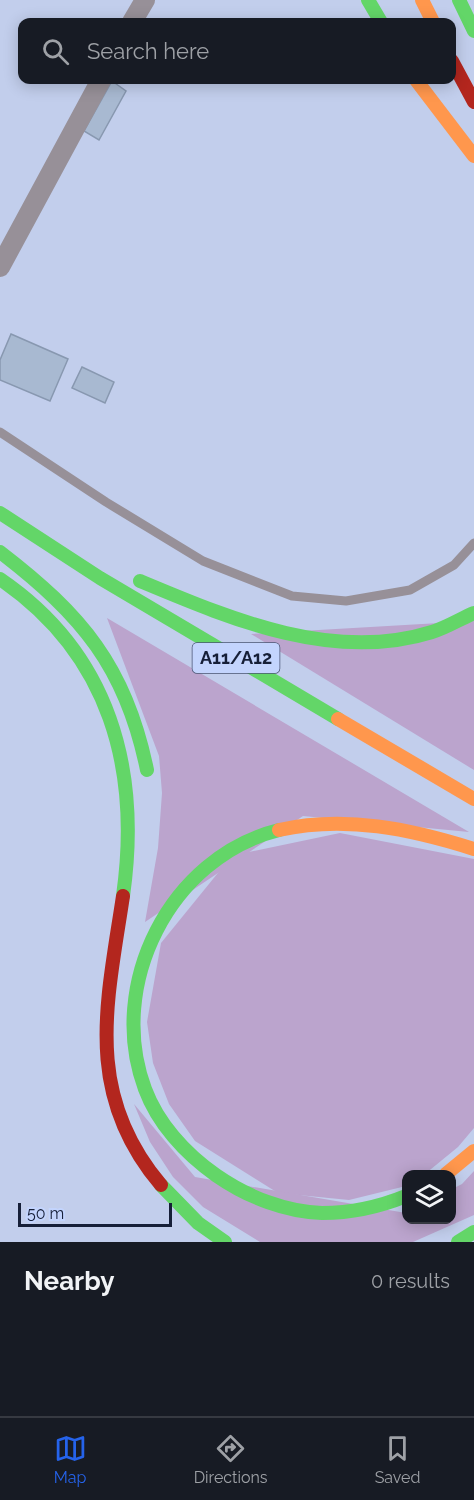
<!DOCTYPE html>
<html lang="en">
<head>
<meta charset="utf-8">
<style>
	body { margin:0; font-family:Raleway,sans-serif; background:#20242c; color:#f1f3f6 }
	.controls { position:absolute; right:18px; bottom:18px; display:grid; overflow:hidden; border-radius:12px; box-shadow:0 3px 15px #0003 }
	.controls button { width:54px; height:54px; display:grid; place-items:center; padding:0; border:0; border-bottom:2px solid #363941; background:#171b24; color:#f1f3f6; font:30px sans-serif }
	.scale { position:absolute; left:18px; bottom:15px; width:154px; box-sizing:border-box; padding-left:6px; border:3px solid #161f38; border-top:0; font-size:16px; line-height:21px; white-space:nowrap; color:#161f38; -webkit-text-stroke:4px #c3d4fd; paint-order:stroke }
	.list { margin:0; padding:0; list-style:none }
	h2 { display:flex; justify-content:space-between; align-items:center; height:78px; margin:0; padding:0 24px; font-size:26px }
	h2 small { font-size:20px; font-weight:400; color:#9ea1a6 }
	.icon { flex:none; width:33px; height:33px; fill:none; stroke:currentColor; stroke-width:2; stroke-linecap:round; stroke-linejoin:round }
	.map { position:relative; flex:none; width:474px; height:1242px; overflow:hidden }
	.search { position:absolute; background:#171b24; box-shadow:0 3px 15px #0003; left:18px; right:18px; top:18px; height:66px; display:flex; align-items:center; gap:15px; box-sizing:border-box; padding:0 21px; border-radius:12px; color:#9ea1a6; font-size:22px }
	.sheet { height:174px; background:#171b24 }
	nav { display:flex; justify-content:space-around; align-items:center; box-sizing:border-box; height:84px; border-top:2px solid #363941; background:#171b24; font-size:16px; color:#9ea1a6 }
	nav a { display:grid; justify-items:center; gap:3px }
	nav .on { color:#2563eb }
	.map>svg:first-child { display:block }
</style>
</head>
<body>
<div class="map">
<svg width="474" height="1242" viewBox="0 0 474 1242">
	<rect width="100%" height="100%" fill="#c2ceec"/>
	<!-- green -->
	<g fill="#bba4cd">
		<path d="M107,618L469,832L303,816L145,922L158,848L162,793L159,756Z"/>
		<path d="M474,621V770L251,634Z"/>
		<path d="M340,833L474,859V1128L458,1147L425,1174H406V1186L349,1200L278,1193L195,1141L169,1104L153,1063L147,1022L161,943L226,863L239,854Z"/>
		<path d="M134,1104L195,1177L406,1213V1220H452V1189L462,1184L474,1171V1215L413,1242H260L203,1207L173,1177L150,1142Z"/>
	</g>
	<!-- building -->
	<g fill="#a8b9d1" stroke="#8898b0" stroke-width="1.5">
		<path d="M112,81L126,91L99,140L84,131Z"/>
		<path d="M11,334L68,359L50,401L0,380V360Z"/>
		<path d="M82,367L114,382L105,403L72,388Z"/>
	</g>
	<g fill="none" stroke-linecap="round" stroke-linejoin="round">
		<!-- lane -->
		<path stroke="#979098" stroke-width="9" d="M0,432L106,502L203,561L292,596L346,601L410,590L454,565L474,543"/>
		<!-- street -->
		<g stroke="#979098" stroke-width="20">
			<path d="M132,22L145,0"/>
			<path d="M0,267L101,80"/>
		</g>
		<!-- fast -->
		<g stroke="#63d668" stroke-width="14">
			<path d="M368,0L381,22"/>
			<path d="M459,0L474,31"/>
			<path d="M0,513L100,578L338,719"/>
			<path d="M0,552C82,615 126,667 147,770"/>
			<path d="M0,579C110,654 141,769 123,896"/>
			<path d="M140,581C231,619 333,663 432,632C446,628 460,619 474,613"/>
			<path d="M279,830C170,857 106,985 145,1089C170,1156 251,1211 322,1213C352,1213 379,1207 406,1196"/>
			<path d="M161,1185L198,1223L225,1242"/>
			<path d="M458,1242L474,1232"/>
		</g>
		<!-- slow -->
		<g stroke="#ff974d" stroke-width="14">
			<path d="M422,0L433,22"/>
			<path d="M416,80L474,156"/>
			<path d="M338,719L474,799"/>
			<path d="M279,830C345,815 411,829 474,849"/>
			<path d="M446,1174L474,1151"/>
		</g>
		<!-- jam -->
		<g stroke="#b3261e" stroke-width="14">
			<path d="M452,61L474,102"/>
			<path d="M123,896C107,1003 83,1093 161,1185"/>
		</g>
	</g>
	<g text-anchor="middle" stroke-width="4.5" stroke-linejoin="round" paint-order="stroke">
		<!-- shield labels -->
		<rect fill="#c3d4fd" stroke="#4a5573" stroke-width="1.5" x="192.5" y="643" width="87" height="30" rx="4.5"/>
		<g font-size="18" font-weight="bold" fill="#161f38">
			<text x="236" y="664">A11/A12</text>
		</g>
	</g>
</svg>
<div class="controls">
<button><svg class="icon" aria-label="layers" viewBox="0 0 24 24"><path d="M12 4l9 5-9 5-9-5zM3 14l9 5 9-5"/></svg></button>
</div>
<div class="scale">50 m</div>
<div class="search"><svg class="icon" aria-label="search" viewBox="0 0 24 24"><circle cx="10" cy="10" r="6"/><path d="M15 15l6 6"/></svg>Search here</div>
</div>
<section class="sheet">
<h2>Nearby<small>0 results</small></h2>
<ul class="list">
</ul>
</section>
<nav>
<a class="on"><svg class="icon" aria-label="map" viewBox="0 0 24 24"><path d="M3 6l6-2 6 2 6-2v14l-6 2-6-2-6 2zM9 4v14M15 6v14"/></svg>Map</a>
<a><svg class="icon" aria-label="directions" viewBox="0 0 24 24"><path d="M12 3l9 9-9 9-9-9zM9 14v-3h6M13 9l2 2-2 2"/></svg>Directions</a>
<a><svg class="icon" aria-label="saved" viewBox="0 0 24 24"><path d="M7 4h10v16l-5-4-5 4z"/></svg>Saved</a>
</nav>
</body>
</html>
